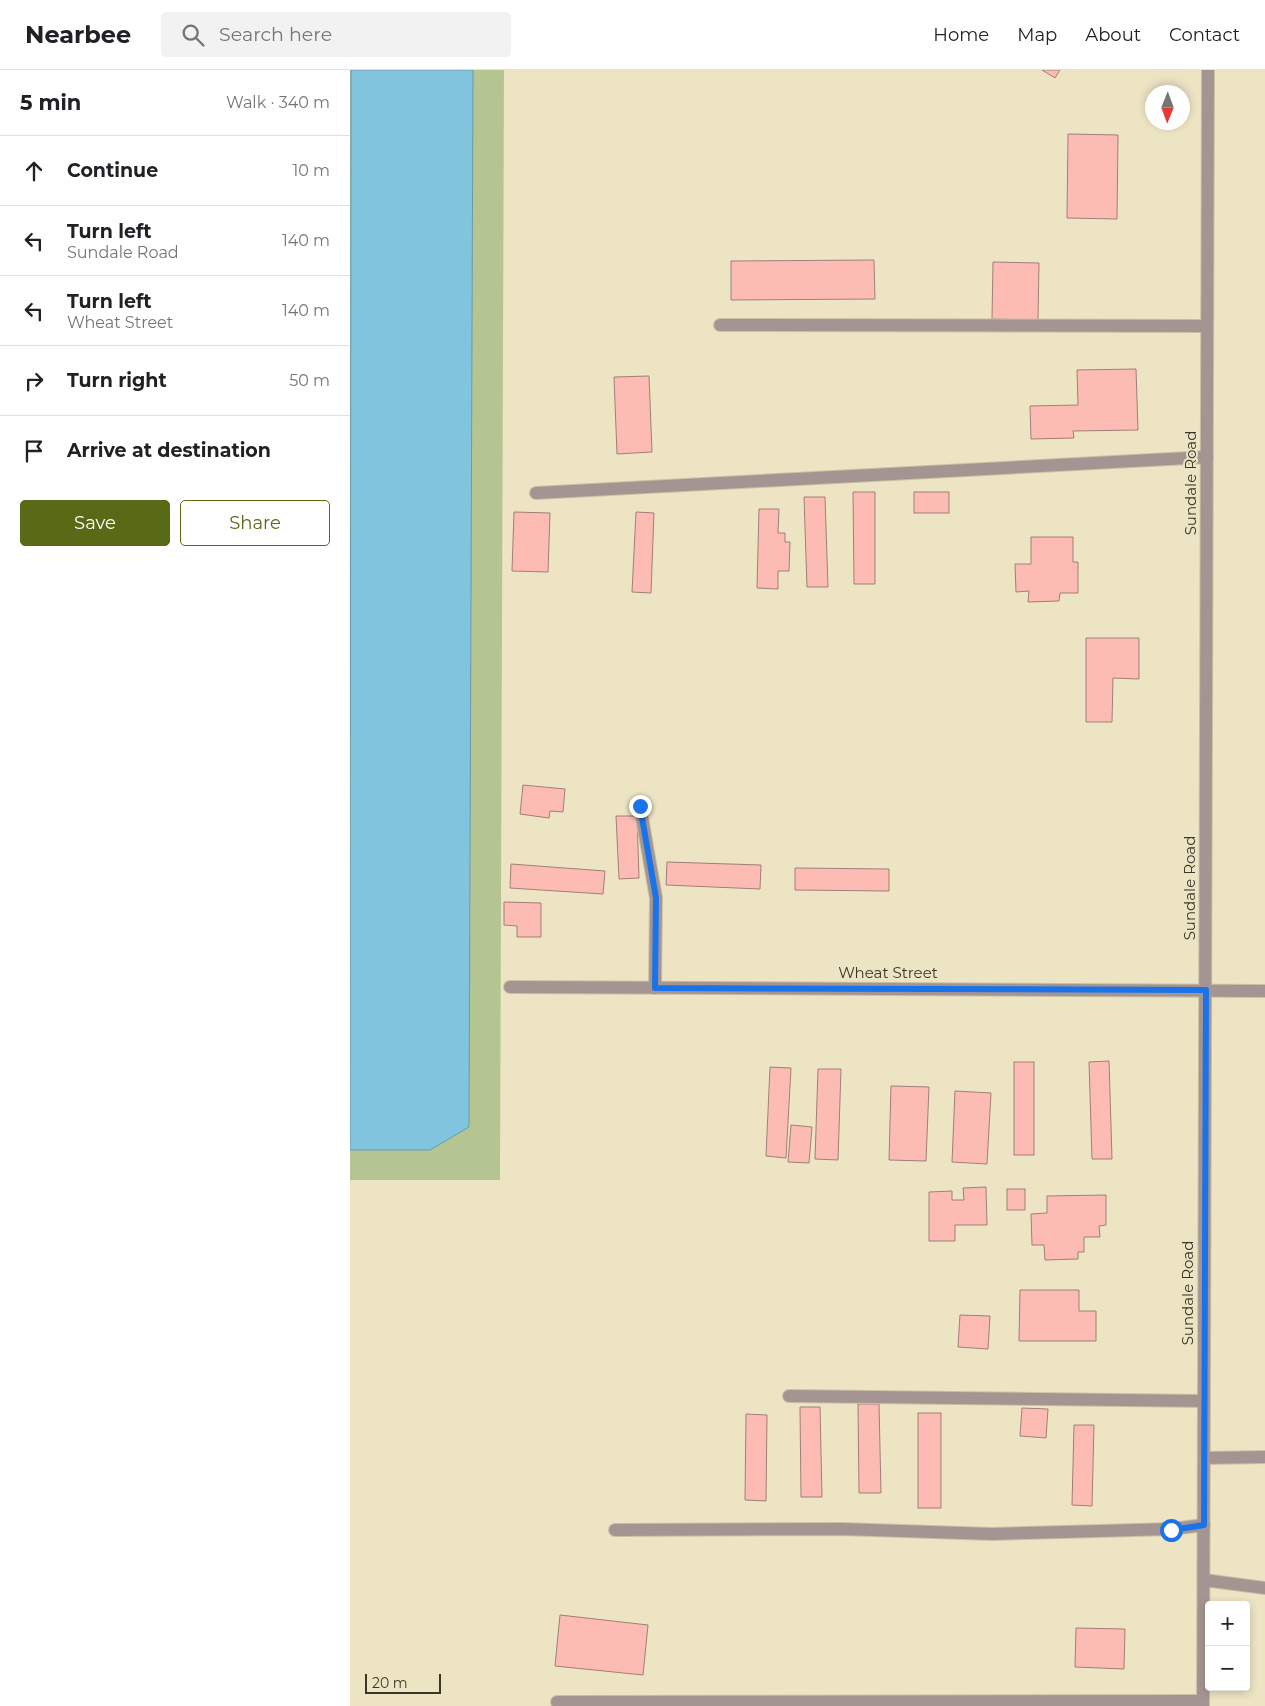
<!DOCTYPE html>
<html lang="en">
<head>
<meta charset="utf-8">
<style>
	body { margin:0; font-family:Montserrat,sans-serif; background:#f2f2f2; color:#202124 }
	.controls { position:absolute; right:15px; bottom:15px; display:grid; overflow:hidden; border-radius:5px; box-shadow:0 2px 8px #0003 }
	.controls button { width:45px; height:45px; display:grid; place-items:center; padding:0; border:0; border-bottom:1px solid #e0e0e0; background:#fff; color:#202124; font:25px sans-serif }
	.compass { position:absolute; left:795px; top:15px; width:45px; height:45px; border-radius:50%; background:#fff; box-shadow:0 2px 8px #0003; rotate:181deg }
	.scale { position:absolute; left:15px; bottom:12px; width:76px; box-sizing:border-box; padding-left:5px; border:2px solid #3a372a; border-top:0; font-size:14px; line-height:18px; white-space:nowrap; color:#3a372a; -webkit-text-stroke:4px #ede4c4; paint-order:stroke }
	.stop { position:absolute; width:15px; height:15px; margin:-11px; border:4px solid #1a73e8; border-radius:50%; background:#fff }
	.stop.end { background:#1a73e8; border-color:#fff; box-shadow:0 1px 5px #0008 }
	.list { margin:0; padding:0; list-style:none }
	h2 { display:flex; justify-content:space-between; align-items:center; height:65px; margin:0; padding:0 20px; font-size:21px }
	h2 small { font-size:16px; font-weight:400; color:#757577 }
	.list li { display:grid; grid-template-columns:32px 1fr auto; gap:15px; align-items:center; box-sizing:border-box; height:70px; padding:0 20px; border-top:1px solid #e0e0e0 }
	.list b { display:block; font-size:19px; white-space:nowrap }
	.list p { margin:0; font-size:16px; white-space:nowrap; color:#757577 }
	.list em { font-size:16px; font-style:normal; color:#757577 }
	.actions { display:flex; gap:10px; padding:15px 20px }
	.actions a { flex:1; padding:11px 0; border:1px solid #586a16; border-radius:5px; text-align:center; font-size:18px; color:#586a16 }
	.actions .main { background:#586a16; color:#fff }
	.icon { flex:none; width:28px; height:28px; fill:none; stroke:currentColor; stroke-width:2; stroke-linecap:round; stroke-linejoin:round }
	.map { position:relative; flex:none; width:915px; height:1636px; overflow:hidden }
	header { display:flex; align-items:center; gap:30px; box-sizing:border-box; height:70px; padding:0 25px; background:#fff; border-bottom:1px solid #e0e0e0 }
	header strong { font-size:24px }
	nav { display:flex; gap:28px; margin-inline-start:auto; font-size:18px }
	.search { width:350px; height:45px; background:#f2f2f2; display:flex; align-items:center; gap:12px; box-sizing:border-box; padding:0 18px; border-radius:5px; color:#757577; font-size:19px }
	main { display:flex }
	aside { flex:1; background:#fff }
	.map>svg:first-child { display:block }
</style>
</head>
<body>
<header>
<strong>Nearbee</strong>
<div class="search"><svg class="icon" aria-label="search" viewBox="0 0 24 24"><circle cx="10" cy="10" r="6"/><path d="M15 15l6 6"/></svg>Search here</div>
<nav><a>Home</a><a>Map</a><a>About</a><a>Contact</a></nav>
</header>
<main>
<aside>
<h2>5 min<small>Walk · 340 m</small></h2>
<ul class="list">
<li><svg class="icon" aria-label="ahead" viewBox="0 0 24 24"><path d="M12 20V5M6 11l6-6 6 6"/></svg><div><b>Continue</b></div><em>10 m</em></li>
<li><svg class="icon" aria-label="left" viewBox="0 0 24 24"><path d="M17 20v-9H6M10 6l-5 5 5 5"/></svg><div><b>Turn left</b><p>Sundale Road</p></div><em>140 m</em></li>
<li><svg class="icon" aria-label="left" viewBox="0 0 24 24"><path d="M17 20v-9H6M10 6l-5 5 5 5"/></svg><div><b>Turn left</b><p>Wheat Street</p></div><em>140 m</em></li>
<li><svg class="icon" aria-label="right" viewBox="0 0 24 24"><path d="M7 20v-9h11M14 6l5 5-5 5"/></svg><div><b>Turn right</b></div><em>50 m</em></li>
<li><svg class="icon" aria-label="arrive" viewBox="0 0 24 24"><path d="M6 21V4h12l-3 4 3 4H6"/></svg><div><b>Arrive at destination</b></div></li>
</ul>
<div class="actions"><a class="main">Save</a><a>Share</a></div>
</aside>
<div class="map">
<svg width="915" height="1636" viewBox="0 0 915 1636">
	<rect width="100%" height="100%" fill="#ede4c4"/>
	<!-- green -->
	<path fill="#b5c592" d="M0,0H154L150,1110H0Z"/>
	<!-- water -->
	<path fill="#81c4de" stroke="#6c9aa8" d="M1,0H123L119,1057L80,1080H0Z"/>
	<!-- building -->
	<g fill="#fdbcb3" stroke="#a07f7a">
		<path d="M692,0H710L705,8Z"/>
		<path d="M718,64L768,65L767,149L717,148Z"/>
		<path d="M524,190L525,229L381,230V191Z"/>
		<path d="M643,192L689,193L688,250L642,249Z"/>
		<path d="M786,299L788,360L723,361L724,368L681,369L680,336L728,335L727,300Z"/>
		<path d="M299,306L302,382L267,384L264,307Z"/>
		<path d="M503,422H525V514H504Z"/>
		<rect x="564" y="422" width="35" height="21"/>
		<path d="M454,427H475L478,517H457Z"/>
		<path d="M409,439H429L428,463H435V472H440L439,501H428V519L407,518Z"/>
		<path d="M164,442L200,443L198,502L162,501Z"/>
		<path d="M286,442L304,443L301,523L282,522Z"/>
		<path d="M681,467H723V492H728V523H710L709,531L678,532L679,521L666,522L665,494H681Z"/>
		<path d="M736,568H789V609L763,608L762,652H736Z"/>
		<path d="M173,715L215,719L213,742L200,741L199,748L170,744Z"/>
		<path d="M266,746H287L289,808L269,809Z"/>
		<path d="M317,792L411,795L410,819L316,815Z"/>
		<path d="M161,794L255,801L253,824L160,818Z"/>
		<path d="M445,798L539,799V821L445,820Z"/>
		<path d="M154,832L191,833V867H167V856L154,855Z"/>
		<path d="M759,991L762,1089H742L739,992Z"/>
		<rect x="664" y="992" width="20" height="93"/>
		<path d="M420,997L441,998L436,1088L416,1086Z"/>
		<path d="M468,999H491L488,1090L465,1089Z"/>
		<path d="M541,1016L579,1017L576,1091L539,1090Z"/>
		<path d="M605,1021L641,1023L637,1094L602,1092Z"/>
		<path d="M441,1055L462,1057L459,1093L438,1092Z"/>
		<path d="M636,1117L637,1155H605V1171H579V1122L602,1121V1130H614L613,1118Z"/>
		<rect x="657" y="1119" width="18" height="21"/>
		<path d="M756,1125V1155L749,1156L750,1167H734V1182H728V1189L695,1190L694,1175H682L681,1144L697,1143V1126Z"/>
		<path d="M670,1220H729V1241H746V1271H669Z"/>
		<path d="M610,1245L640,1246L638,1279L608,1277Z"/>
		<path d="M508,1334H529L531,1423H509Z"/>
		<path d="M450,1337H470L472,1427H451Z"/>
		<path d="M672,1338L698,1339L696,1368L670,1366Z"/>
		<rect x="568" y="1343" width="23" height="95"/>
		<path d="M396,1344L417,1345L416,1431L395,1430Z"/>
		<path d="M724,1355H744L742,1436L722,1435Z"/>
		<path d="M210,1545L298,1555L293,1605L205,1596Z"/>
		<path d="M726,1558L775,1559L774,1599L725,1597Z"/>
	</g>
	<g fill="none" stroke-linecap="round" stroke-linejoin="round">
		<!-- minor casing -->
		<g stroke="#c9c1a5" stroke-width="14">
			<g id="minor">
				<path d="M370,255L857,256"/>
				<path d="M186,423L857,387"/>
				<path d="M290,736L306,828L305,918"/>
				<path d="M160,917L915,921"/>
				<path d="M439,1326L854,1331"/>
				<path d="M854,1388L915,1387"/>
				<path d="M265,1460L492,1459L642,1464L821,1459L854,1455"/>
				<path d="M854,1510L915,1518"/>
				<path d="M207,1632L853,1631"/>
				<path d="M853,1636L858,0"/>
			</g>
		</g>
		<!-- minor -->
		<use href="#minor" stroke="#a59592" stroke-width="12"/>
	</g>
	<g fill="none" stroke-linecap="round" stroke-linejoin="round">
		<!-- route -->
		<path stroke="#1a73e8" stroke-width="6" d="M290,736L306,828L305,918L856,920L854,1455L821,1460"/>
	</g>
	<g text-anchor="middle" stroke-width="4" stroke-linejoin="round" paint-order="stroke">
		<!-- street labels -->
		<g font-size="15" fill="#3a372a" stroke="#ede4c4">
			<text transform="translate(841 413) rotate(-90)" y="5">Sundale Road</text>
			<text transform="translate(840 818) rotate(-90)" y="5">Sundale Road</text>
			<text x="538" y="908">Wheat Street</text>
			<text transform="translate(838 1223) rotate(-90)" y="5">Sundale Road</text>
		</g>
	</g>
</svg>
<div class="controls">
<button>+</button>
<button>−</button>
</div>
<svg class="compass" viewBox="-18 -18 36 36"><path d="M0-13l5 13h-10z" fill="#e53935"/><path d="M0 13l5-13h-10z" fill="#757577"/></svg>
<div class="scale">20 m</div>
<div class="stop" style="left:821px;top:1460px"></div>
<div class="stop end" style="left:290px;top:736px"></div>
</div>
</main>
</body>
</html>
